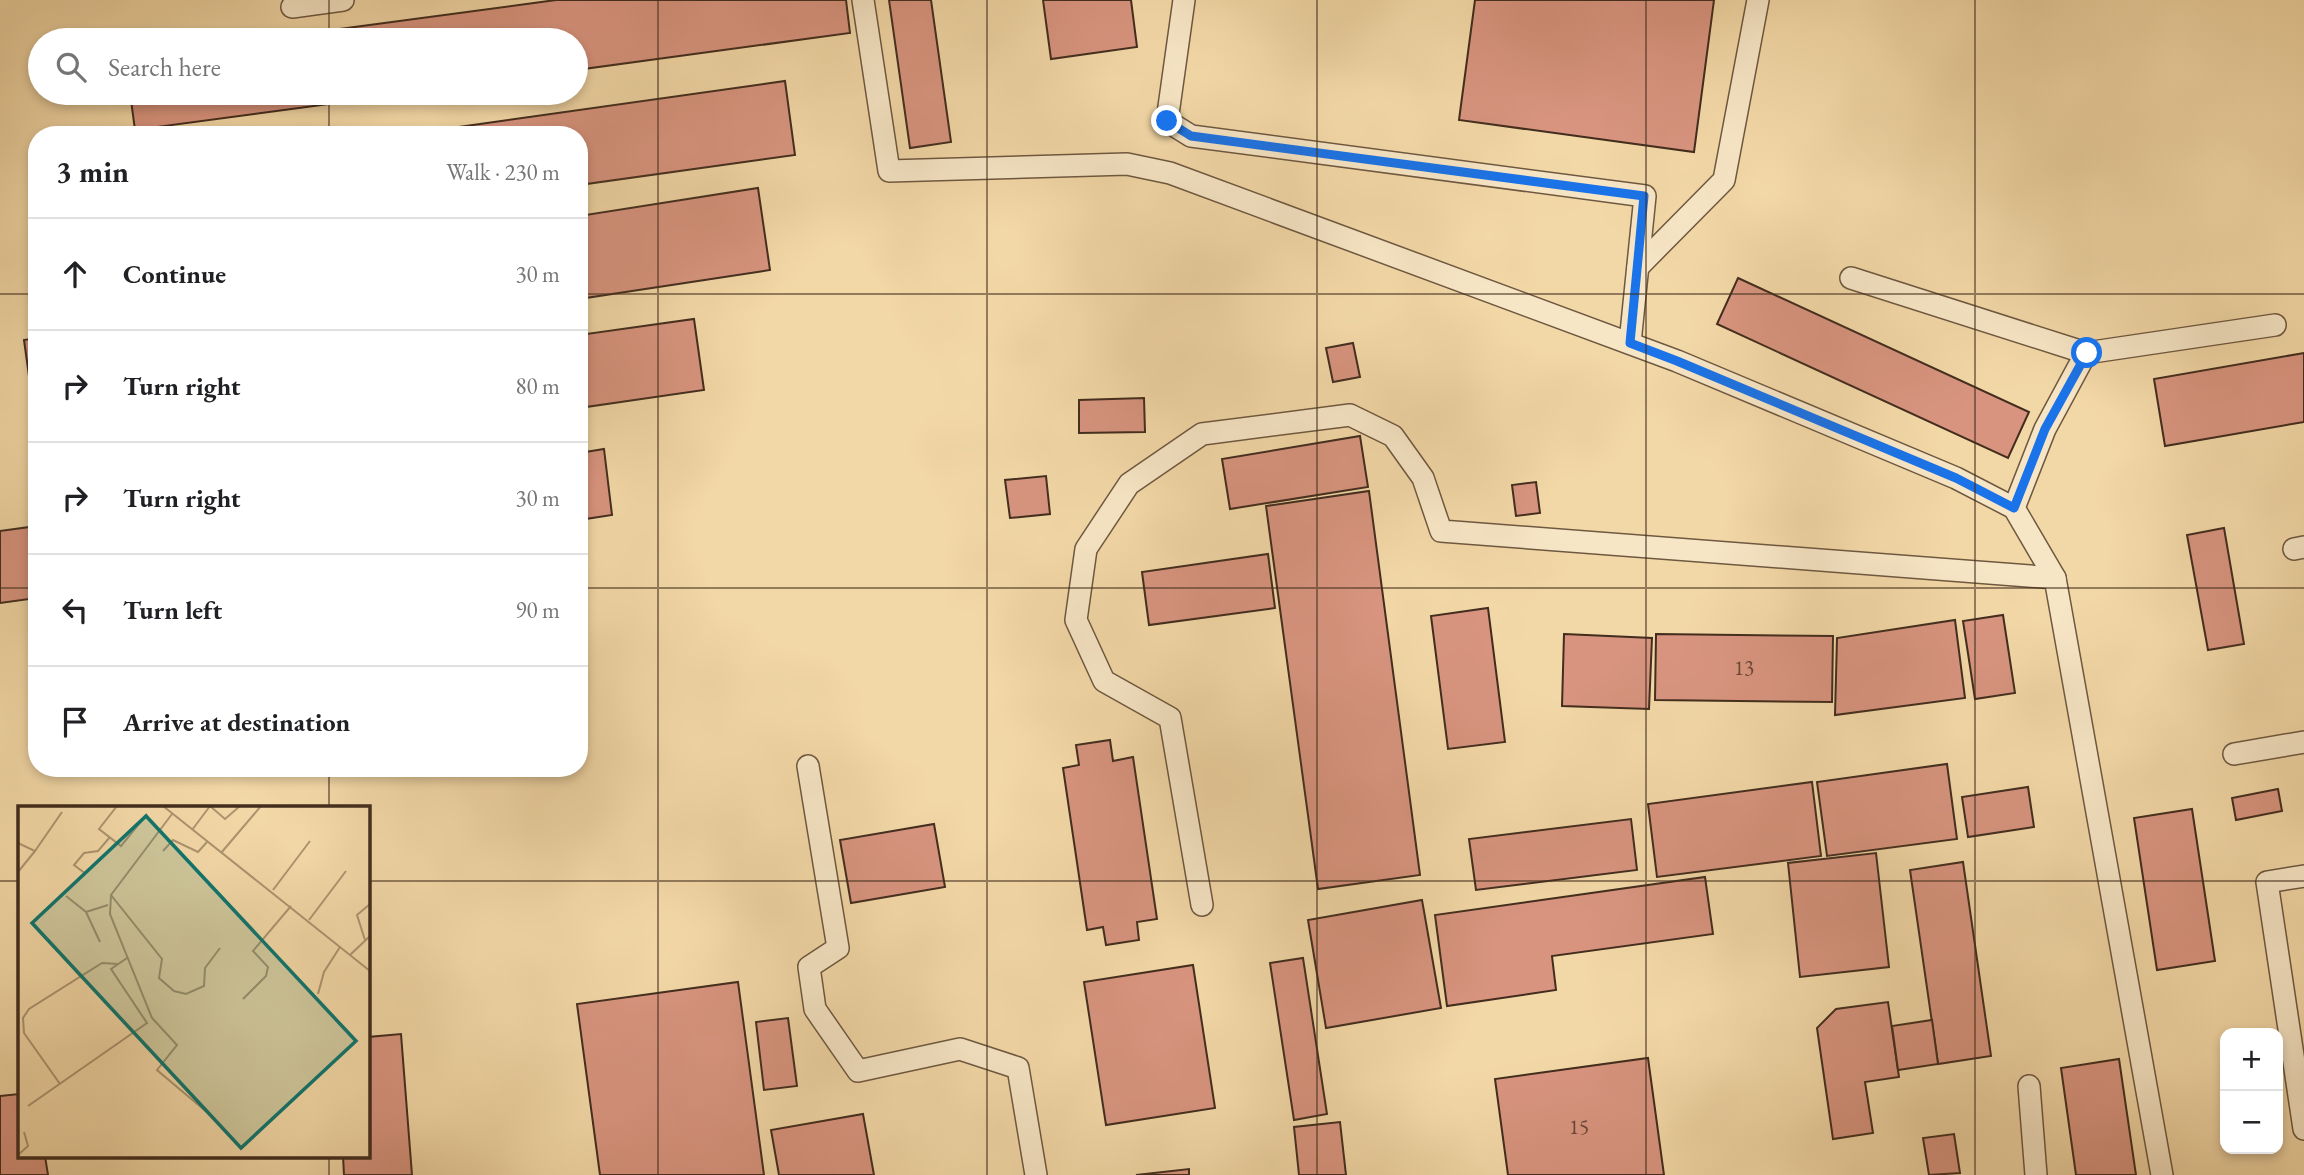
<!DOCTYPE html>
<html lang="en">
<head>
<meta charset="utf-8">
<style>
	body { margin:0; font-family:"EB Garamond",serif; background:#f6f6f6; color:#202124 }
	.controls { position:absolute; right:21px; bottom:21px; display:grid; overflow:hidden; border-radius:14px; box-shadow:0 4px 10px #0003 }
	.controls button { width:63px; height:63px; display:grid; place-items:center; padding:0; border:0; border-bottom:2px solid #e0e0e0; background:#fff; color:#202124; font:35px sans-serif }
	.stop { position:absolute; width:21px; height:21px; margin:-16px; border:5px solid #1a73e8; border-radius:50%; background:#fff }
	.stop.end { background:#1a73e8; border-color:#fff; box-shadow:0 2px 7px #0008 }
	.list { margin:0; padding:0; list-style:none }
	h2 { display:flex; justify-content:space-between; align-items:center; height:91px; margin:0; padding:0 28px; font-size:30px }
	h2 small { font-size:23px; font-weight:400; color:#757577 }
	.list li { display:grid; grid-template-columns:46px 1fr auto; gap:21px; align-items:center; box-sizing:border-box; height:112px; padding:0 28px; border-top:2px solid #e0e0e0 }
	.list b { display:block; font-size:26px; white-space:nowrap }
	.list em { font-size:23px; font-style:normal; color:#757577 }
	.icon { flex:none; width:38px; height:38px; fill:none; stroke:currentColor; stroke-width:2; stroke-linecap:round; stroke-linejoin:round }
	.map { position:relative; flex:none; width:2304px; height:1175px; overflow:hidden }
	.search { position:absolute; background:#fff; box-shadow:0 4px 10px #0003; left:28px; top:28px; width:560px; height:77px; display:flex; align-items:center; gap:18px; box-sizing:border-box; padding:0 24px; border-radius:38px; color:#757577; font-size:26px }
	.panel { position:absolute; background:#fff; box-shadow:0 4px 10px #0003; left:28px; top:126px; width:560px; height:651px; border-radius:28px }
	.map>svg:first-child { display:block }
</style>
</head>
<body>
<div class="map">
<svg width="2304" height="1175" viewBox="0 0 2304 1175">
	<rect width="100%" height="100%" fill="#f3d8a7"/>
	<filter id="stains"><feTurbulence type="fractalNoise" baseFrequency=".00286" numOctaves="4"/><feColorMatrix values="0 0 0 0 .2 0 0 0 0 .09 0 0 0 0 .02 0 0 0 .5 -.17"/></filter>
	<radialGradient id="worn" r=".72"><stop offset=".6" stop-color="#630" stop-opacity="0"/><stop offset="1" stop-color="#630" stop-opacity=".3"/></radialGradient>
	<!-- building -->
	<g fill="#d8947f" stroke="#422d1e" stroke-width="2">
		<path d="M556,0H846L850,33L576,70V40H257Z"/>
		<path d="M889,0H931L951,142L910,148Z"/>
		<path d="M1043,0H1131L1137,47L1051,59Z"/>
		<path d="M1475,0H1714L1694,152L1459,120Z"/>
		<path d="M785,81L795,155L579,185V135H402Z"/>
		<path d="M130,93H411L135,130Z"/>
		<path d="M758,188L770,270L579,299V216Z"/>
		<path d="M1738,278L2029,412L2008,458L1717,324Z"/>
		<path d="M694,319L704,390L579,408V335Z"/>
		<path d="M37,338V382L30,383L24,340Z"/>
		<path d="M1353,343L1360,377L1333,382L1326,348Z"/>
		<path d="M2304,353V422L2165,446L2154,379Z"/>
		<path d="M1144,398L1145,432L1079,433V400Z"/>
		<path d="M1360,436L1368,487L1230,509L1222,459Z"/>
		<path d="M604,449L612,515L579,520V453Z"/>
		<path d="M1046,476L1050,514L1010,518L1005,480Z"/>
		<path d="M1536,482L1540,513L1516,516L1512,485Z"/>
		<path d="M1369,491L1420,875L1318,889L1266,506Z"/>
		<path d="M37,526V598L0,603V531Z"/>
		<path d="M2224,528L2244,644L2208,650L2187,535Z"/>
		<path d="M1268,554L1275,608L1149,625L1142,572Z"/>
		<path d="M1488,608L1505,742L1448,749L1431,616Z"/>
		<path d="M2003,615L2015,693L1975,699L1963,621Z"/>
		<path d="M1955,620L1965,698L1835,715L1837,638Z"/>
		<path d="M1564,634L1652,638L1649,709L1562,706Z"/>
		<path d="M1656,634L1833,636L1832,702L1655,700Z"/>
		<path d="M1110,740L1113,761L1133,757L1157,919L1137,922L1139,940L1106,945L1103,927L1087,930L1063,768L1079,765L1076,745Z"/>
		<path d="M1947,764L1957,839L1827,856L1817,782Z"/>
		<path d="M1812,782L1821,856L1657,877L1648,804Z"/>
		<path d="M2028,787L2034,827L1968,837L1962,797Z"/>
		<path d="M2278,789L2282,811L2236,820L2232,798Z"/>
		<path d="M2192,809L2215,961L2157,970L2134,818Z"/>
		<path d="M1631,819L1637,870L1476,890L1469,839Z"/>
		<path d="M934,824L945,887L851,903L840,840Z"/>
		<path d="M1876,853L1889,967L1800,977L1788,863Z"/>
		<path d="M1963,862L1991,1056L1938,1064L1910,870Z"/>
		<path d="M1705,877L1713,934L1552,956L1556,990L1447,1006L1435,915Z"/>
		<path d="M1422,900L1441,1008L1326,1028L1308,920Z"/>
		<path d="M1303,958L1327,1114L1294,1120L1270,963Z"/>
		<path d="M1193,965L1215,1108L1106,1125L1084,982Z"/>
		<path d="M738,982L764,1175H600L577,1004Z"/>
		<path d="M1888,1002L1899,1077L1865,1082L1873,1133L1833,1139L1817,1028L1836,1009Z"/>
		<path d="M788,1018L797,1086L764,1090L756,1022Z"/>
		<path d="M1932,1020L1938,1064L1898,1070L1892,1026Z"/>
		<path d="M401,1034L412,1175H344L343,1156H368V1037Z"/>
		<path d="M1648,1058L1664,1175H1508L1495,1079Z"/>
		<path d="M2119,1059L2136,1175H2076L2061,1068Z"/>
		<path d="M19,1094V1156H45L48,1175H0V1096Z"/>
		<path d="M863,1114L874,1175H779L771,1130Z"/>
		<path d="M1340,1122L1346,1175H1299L1294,1127Z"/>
		<path d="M1954,1134L1960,1173L1929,1175L1923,1138Z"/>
		<path d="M1189,1169V1175H1136Z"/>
	</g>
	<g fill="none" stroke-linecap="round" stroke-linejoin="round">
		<!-- service casing -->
		<g stroke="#6e5840" stroke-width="24">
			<g id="service">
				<path d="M863,0L889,171L1127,164L1170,173L1677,361L1956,478L2014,508L2055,578"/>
				<path d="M1184,0L1167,121L1191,136L1645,196L1630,343"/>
				<path d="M292,7L343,0"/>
				<path d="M1638,267L1724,180L1758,0"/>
				<path d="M1851,278L2086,353L2275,325"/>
				<path d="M2014,508L2045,429L2086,353"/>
				<path d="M2294,549L2304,547"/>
				<path d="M2234,754L2304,742"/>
				<path d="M808,766L838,948L809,967L815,1009L858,1071L960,1049L1018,1068L1036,1175"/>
				<path d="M2304,876L2267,882L2304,1129"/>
				<path d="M1202,905L1170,718L1104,681L1076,620L1086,549L1129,484L1202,434L1350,415L1393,436L1423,478L1441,531L2055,578L2162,1175"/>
				<path d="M2029,1086L2036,1175"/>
			</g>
		</g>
		<!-- service -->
		<use href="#service" stroke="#f7e6c6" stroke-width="21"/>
	</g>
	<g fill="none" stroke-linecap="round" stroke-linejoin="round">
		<!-- route -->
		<path stroke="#1a73e8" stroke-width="9" d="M1167,121L1191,136L1644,196L1630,343L1677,361L1956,478L2014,508L2045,429L2087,353"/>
	</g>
	<!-- grid -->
	<path fill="none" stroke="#422d1e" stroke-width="2" stroke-opacity="0.55" d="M329,0V40M658,0V1175M987,0V1175M1317,0V1175M1646,0V1175M1975,0V1175M329,93V135M0,294H37M579,294H2304M0,588H37M579,588H2304M329,768V808M0,881H19M368,881H2304M329,1156V1175"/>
	<g text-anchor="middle" stroke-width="5" stroke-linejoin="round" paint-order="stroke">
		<!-- number labels -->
		<g font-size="21" fill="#684736">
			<text x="1744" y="675">13</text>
			<text x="1579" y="1134">15</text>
		</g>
	</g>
	<!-- overview -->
	<g transform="translate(18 806)">
		<rect width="352" height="352" fill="#f3d8a7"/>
		<path fill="none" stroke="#ac9470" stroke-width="2" d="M99,0L81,23L103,40L129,8M145,0L352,165M192,0L207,13L222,0M154,8L93,89L144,153L141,172L156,185L168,188L186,180L187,162L202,142M174,24L192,0M0,37L17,45L0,66M17,45L44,6M145,45L155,34L180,46L189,36M203,47L243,0M68,68L56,59L66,47L80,45L92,31M255,84L292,35M93,89L92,108L134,212L159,239L139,264L197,313M48,90L68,106L82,136M68,106L90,99M291,114L328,65M347,134L339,109L352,98M332,149L352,130M300,188L306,166L322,141M225,193L248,170L250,161L235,145L273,100M42,278L6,227L5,212L11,203L84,157L100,158M10,300L129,217L93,163L109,152M0,349L10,340L6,326"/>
		<path fill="#0f766e" fill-opacity="0.15" stroke="#0f766e" stroke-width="3.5" d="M128,10L338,235L223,342L14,117Z"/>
		<rect width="352" height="352" fill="none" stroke="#422d1e" stroke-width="3.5"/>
	</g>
	<rect width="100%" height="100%" filter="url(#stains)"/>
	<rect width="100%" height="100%" fill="url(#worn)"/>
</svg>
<div class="controls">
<button>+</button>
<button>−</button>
</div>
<div class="stop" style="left:2087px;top:353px"></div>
<div class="stop end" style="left:1167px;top:121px"></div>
<div class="search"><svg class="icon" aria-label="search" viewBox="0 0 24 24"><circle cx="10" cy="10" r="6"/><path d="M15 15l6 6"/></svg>Search here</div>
<section class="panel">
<h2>3 min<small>Walk · 230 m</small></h2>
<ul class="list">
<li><svg class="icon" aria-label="ahead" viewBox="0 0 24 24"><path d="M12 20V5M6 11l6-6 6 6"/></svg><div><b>Continue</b></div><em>30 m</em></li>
<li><svg class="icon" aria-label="right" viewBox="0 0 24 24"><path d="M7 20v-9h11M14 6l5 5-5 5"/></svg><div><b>Turn right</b></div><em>80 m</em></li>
<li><svg class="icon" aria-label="right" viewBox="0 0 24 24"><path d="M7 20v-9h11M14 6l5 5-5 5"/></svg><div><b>Turn right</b></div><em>30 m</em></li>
<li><svg class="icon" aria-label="left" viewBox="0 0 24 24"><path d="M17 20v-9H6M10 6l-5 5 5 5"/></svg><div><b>Turn left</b></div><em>90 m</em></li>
<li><svg class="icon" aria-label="arrive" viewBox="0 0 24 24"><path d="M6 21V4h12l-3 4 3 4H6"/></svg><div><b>Arrive at destination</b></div></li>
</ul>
</section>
</div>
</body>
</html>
